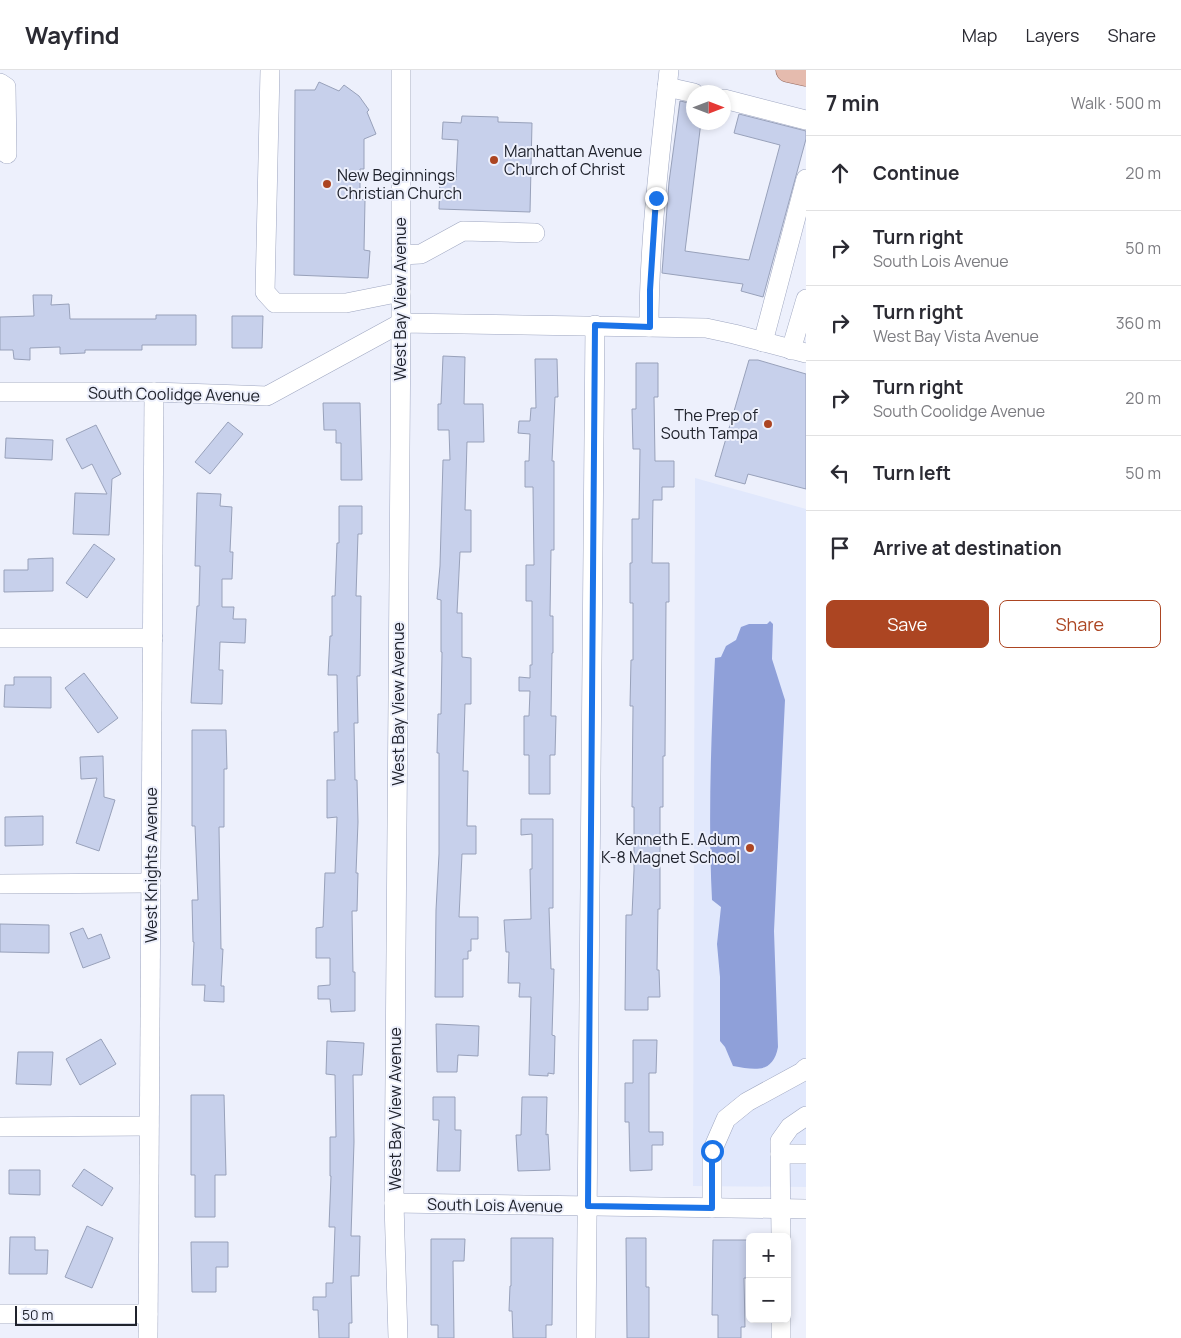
<!DOCTYPE html>
<html lang="en">
<head>
<meta charset="utf-8">
<style>
	body { margin:0; font-family:Manrope,sans-serif; background:#f2f2f3; color:#2b2b33 }
	.controls { position:absolute; right:15px; bottom:15px; display:grid; overflow:hidden; border-radius:8px; box-shadow:0 2px 8px #0003 }
	.controls button { width:45px; height:45px; display:grid; place-items:center; padding:0; border:0; border-bottom:1px solid #e1e1e2; background:#fff; color:#2b2b33; font:25px sans-serif }
	.compass { position:absolute; left:686px; top:15px; width:45px; height:45px; border-radius:50%; background:#fff; box-shadow:0 2px 8px #0003; rotate:90deg }
	.scale { position:absolute; left:15px; bottom:12px; width:122px; box-sizing:border-box; padding-left:5px; border:2px solid #20232d; border-top:0; font-size:14px; line-height:18px; white-space:nowrap; color:#20232d; -webkit-text-stroke:4px #edf0fc; paint-order:stroke }
	.stop { position:absolute; width:15px; height:15px; margin:-11px; border:4px solid #1a73e8; border-radius:50%; background:#fff }
	.stop.end { background:#1a73e8; border-color:#fff; box-shadow:0 1px 5px #0008 }
	.list { margin:0; padding:0; list-style:none }
	h2 { display:flex; justify-content:space-between; align-items:center; height:65px; margin:0; padding:0 20px; font-size:21px }
	h2 small { font-size:16px; font-weight:400; color:#7c7c81 }
	.list li { display:grid; grid-template-columns:32px 1fr auto; gap:15px; align-items:center; box-sizing:border-box; height:75px; padding:0 20px; border-top:1px solid #e1e1e2 }
	.list b { display:block; font-size:19px; white-space:nowrap }
	.list p { margin:0; font-size:16px; white-space:nowrap; color:#7c7c81 }
	.list em { font-size:16px; font-style:normal; color:#7c7c81 }
	.actions { display:flex; gap:10px; padding:15px 20px }
	.actions a { flex:1; padding:11px 0; border:1px solid #ac4522; border-radius:8px; text-align:center; font-size:18px; color:#ac4522 }
	.actions .main { background:#ac4522; color:#fff }
	.icon { flex:none; width:28px; height:28px; fill:none; stroke:currentColor; stroke-width:2; stroke-linecap:round; stroke-linejoin:round }
	.map { position:relative; flex:none; width:806px; height:1268px; overflow:hidden }
	header { display:flex; align-items:center; gap:30px; box-sizing:border-box; height:70px; padding:0 25px; background:#fff; border-bottom:1px solid #e1e1e2 }
	header strong { font-size:24px }
	nav { display:flex; gap:28px; margin-inline-start:auto; font-size:18px }
	main { display:flex }
	aside { flex:1; background:#fff }
	.map>svg:first-child { display:block }
</style>
</head>
<body>
<header>
<strong>Wayfind</strong>
<nav><a>Map</a><a>Layers</a><a>Share</a></nav>
</header>
<main>
<div class="map">
<svg width="806" height="1268" viewBox="0 0 806 1268">
	<rect width="100%" height="100%" fill="#edf0fc"/>
	<!-- built -->
	<path fill="#e1e8fc" d="M695,408L806,439V1117L693,1116Z"/>
	<!-- water -->
	<path fill="#8fa0d9" d="M770,551L773,554L772,589L785,630L774,861L778,977C773,1004 755,1000 733,996L725,977L720,971V907L717,874L721,837L712,830C708,749 711,669 715,588L721,587L726,576L736,570L741,557L749,554H767Z"/>
	<!-- building -->
	<g fill="#c7d0eb" stroke="#98a1ba">
		<path d="M319,12L339,21L344,15L359,26L369,40L367,42L376,64L364,69V99H360V129L365,130L364,180L370,181L368,208L294,205L295,20H315Z"/>
		<path d="M680,31L694,34V52H701L685,181L749,190L780,75L734,63L739,44L806,61V69L763,227L741,221L743,214L662,203L669,112Z"/>
		<path d="M462,46L498,47V52L532,53L530,142L439,139L440,110H456L458,70L442,69L443,52L461,53Z"/>
		<path d="M33,225H52L51,235L69,234L70,249H156V245H196V275H142V280H85V283L60,284V277L30,278V290L14,289L13,280H0V247L34,246Z"/>
		<path d="M232,246H263L262,278H232Z"/>
		<path d="M443,286L465,287L464,334H483L484,372H467L465,440H471V482H460L457,543H462V587L471,588V634H465L463,701H468L467,756H476V784H462L459,847H478V869H471V881H468V889H463V927H435L436,840L439,784V683H437L438,644H441L442,582H441V530L437,529L440,496L443,390H450L449,360H438V334H441Z"/>
		<path d="M535,289H557L558,327H555L552,391H554V480H551L550,546H553V583H552L551,646H556L555,685H550V724H529V685H524V646H529L530,621H519V607L530,608V595H532V531H526V495H534L533,417H525V391H529L530,364L518,363L519,351H530L531,338H536Z"/>
		<path d="M749,290H758L806,304V419L748,404L745,414L715,406Z"/>
		<path d="M636,293H658V327H654L655,391H674V417H662V430H653L652,493H669V532H666L665,686H663V737H660V839H658L657,900H659L660,927H648V940H625L626,845H632L634,800V737H632L633,636H630L631,590H633V533H630V493H632V449H639L640,379H633L632,339H636Z"/>
		<path d="M323,333H360L362,410H341V373H336V360H324Z"/>
		<path d="M228,352L243,364L210,404L195,392Z"/>
		<path d="M96,355L121,404L112,409L109,465L73,464L75,423L107,424L92,394L82,399L66,369Z"/>
		<path d="M6,368L53,370L52,390L5,388Z"/>
		<path d="M197,423L221,424L220,436L232,437L230,482H233L232,509H222V537H234L233,549H246L245,573L220,572L219,600H223L222,634L191,633L197,536H199L200,496H195Z"/>
		<path d="M339,436H362V464H358L356,526H361L360,606H357L358,653H354L355,710H357L358,752L356,803H358L357,841H352L353,902H355V941L331,942L330,929H318V916L330,915V888H316V858L323,857L325,803H335L337,747L327,748V710H335L334,662H338L337,605H328L330,566H332V526H335L337,473H339Z"/>
		<path d="M94,474L115,489L87,528L66,513Z"/>
		<path d="M53,488V521L4,522V500H28V489Z"/>
		<path d="M84,603L118,648L98,663L65,618Z"/>
		<path d="M14,607H51V638L4,637L5,615H14Z"/>
		<path d="M192,660H226L227,699H224V757H219L221,879H223L221,916H224V932L204,931L205,915H192L194,872H193L192,830H198L195,756H192Z"/>
		<path d="M103,686L104,727L115,730L99,781L76,773L97,708L81,709L80,687Z"/>
		<path d="M43,746V775L5,776V747Z"/>
		<path d="M521,749H553V838H549L551,899H554L552,965L555,966L554,1004L548,1003V1006L529,1005L531,927H519L520,913H508L509,882H506L504,850L531,849L530,799H532V764L521,765Z"/>
		<path d="M0,854L49,855V883L0,882Z"/>
		<path d="M83,858L88,869L101,864L110,888L83,898L70,863Z"/>
		<path d="M436,954L479,956L478,986L458,985L457,1002H437Z"/>
		<path d="M101,969L116,994L80,1015L66,989Z"/>
		<path d="M633,970H657L656,1003H649V1062H663V1075H652V1100L630,1101L629,1052H625V1013H633Z"/>
		<path d="M327,971L364,973L362,1005H353L354,1072L351,1166H360L359,1206H351L352,1253H349V1268H319L318,1240H313V1227H326V1213H333L335,1157H329L331,1106H330V1067H336L335,1005L326,1004Z"/>
		<path d="M18,982H53L51,1015L16,1014Z"/>
		<path d="M191,1025H224L226,1105H215V1147H195V1105H191Z"/>
		<path d="M433,1027H455V1060H461L460,1101H437L439,1050H433Z"/>
		<path d="M522,1027H547L546,1065L548,1064L550,1100L518,1101L516,1065H521Z"/>
		<path d="M84,1099L113,1118L102,1136L72,1116Z"/>
		<path d="M9,1100H40V1125L9,1124Z"/>
		<path d="M87,1156L113,1168L92,1218L65,1207Z"/>
		<path d="M10,1167H35V1180H48L47,1204H9Z"/>
		<path d="M511,1168H553L552,1255H546V1268H513L512,1241H509L510,1216H511Z"/>
		<path d="M626,1168H646V1217H649V1268H627Z"/>
		<path d="M431,1169H465L464,1191H453L454,1268H438V1255H431Z"/>
		<path d="M713,1170H747L748,1208H744L745,1257H741V1268H718V1245H712Z"/>
		<path d="M191,1172H228V1197H216V1222H192Z"/>
	</g>
	<g fill="none" stroke-linecap="round" stroke-linejoin="round">
		<!-- minor casing -->
		<g stroke="#9ea6c0" stroke-width="20">
			<g id="minor">
				<path d="M270,0L265,222L275,233H346L401,222"/>
				<path d="M0,13L6,17L7,84"/>
				<path d="M667,17L694,23"/>
				<path d="M724,29L806,50"/>
				<path d="M401,185L421,184L463,161L535,163"/>
				<path d="M649,257C649,171 660,85 669,0"/>
				<path d="M763,272L806,109"/>
				<path d="M791,280L806,229"/>
				<path d="M0,322H154L267,326L401,253L706,258L734,264L806,283"/>
				<path d="M0,568H153"/>
				<path d="M0,814L151,813"/>
				<path d="M0,1057L149,1056"/>
				<path d="M780,1084H806"/>
				<path d="M394,1133L806,1139"/>
				<path d="M712,1138V1081L726,1049L747,1032L802,1002L806,998"/>
				<path d="M781,1167L780,1071L790,1057L806,1046"/>
				<path d="M0,1244H148"/>
				<path d="M148,1268L154,322"/>
				<path d="M398,1268L394,1133L401,253V0"/>
				<path d="M586,1268L595,255"/>
				<path d="M781,1268V1249"/>
			</g>
		</g>
		<!-- major casing -->
		<g stroke="#95695e" stroke-width="25">
			<path id="major" d="M788,0L806,4"/>
		</g>
		<!-- minor -->
		<use href="#minor" stroke="#fff" stroke-width="19"/>
		<!-- major -->
		<use href="#major" stroke="#e5bbae" stroke-width="24"/>
	</g>
	<g fill="none" stroke-linecap="round" stroke-linejoin="round">
		<!-- route -->
		<path stroke="#1a73e8" stroke-width="6" d="M656,128L650,220V257L595,255L588,1136L712,1138V1081"/>
	</g>
	<!-- markers -->
	<g fill="#ac4522" stroke="#edf0fc" stroke-width="2">
		<circle cx="494" cy="90" r="5"/>
		<circle cx="327" cy="114" r="5"/>
		<circle cx="768" cy="354" r="5"/>
		<circle cx="750" cy="778" r="5"/>
	</g>
	<g text-anchor="middle" stroke-width="4" stroke-linejoin="round" paint-order="stroke">
		<!-- poi labels -->
		<g font-size="16" fill="#20232d" stroke="#edf0fc" text-anchor="start">
			<text x="504" y="87">Manhattan Avenue<tspan x="504" dy="18">Church of Christ</tspan></text>
			<text x="337" y="111">New Beginnings<tspan x="337" dy="18">Christian Church</tspan></text>
			<text x="758" y="351" text-anchor="end">The Prep of<tspan x="758" dy="18">South Tampa</tspan></text>
			<text x="740" y="775" text-anchor="end">Kenneth E. Adum<tspan x="740" dy="18">K-8 Magnet School</tspan></text>
		</g>
		<!-- street labels -->
		<g font-size="16" fill="#20232d" stroke="#edf0fc">
			<text transform="translate(400 229) rotate(-90)" y="6">West Bay View Avenue</text>
			<text transform="translate(174 324) rotate(1)" y="6">South Coolidge Avenue</text>
			<text transform="translate(398 634) rotate(-90)" y="6">West Bay View Avenue</text>
			<text transform="translate(151 795) rotate(-90)" y="6">West Knights Avenue</text>
			<text transform="translate(395 1039) rotate(-90)" y="6">West Bay View Avenue</text>
			<text transform="translate(495 1135) rotate(1)" y="6">South Lois Avenue</text>
		</g>
	</g>
</svg>
<div class="controls">
<button>+</button>
<button>−</button>
</div>
<svg class="compass" viewBox="-18 -18 36 36"><path d="M0-13l5 13h-10z" fill="#e53935"/><path d="M0 13l5-13h-10z" fill="#7c7c81"/></svg>
<div class="scale">50 m</div>
<div class="stop" style="left:712px;top:1081px"></div>
<div class="stop end" style="left:656px;top:128px"></div>
</div>
<aside>
<h2>7 min<small>Walk · 500 m</small></h2>
<ul class="list">
<li><svg class="icon" aria-label="ahead" viewBox="0 0 24 24"><path d="M12 20V5M6 11l6-6 6 6"/></svg><div><b>Continue</b></div><em>20 m</em></li>
<li><svg class="icon" aria-label="right" viewBox="0 0 24 24"><path d="M7 20v-9h11M14 6l5 5-5 5"/></svg><div><b>Turn right</b><p>South Lois Avenue</p></div><em>50 m</em></li>
<li><svg class="icon" aria-label="right" viewBox="0 0 24 24"><path d="M7 20v-9h11M14 6l5 5-5 5"/></svg><div><b>Turn right</b><p>West Bay Vista Avenue</p></div><em>360 m</em></li>
<li><svg class="icon" aria-label="right" viewBox="0 0 24 24"><path d="M7 20v-9h11M14 6l5 5-5 5"/></svg><div><b>Turn right</b><p>South Coolidge Avenue</p></div><em>20 m</em></li>
<li><svg class="icon" aria-label="left" viewBox="0 0 24 24"><path d="M17 20v-9H6M10 6l-5 5 5 5"/></svg><div><b>Turn left</b></div><em>50 m</em></li>
<li><svg class="icon" aria-label="arrive" viewBox="0 0 24 24"><path d="M6 21V4h12l-3 4 3 4H6"/></svg><div><b>Arrive at destination</b></div></li>
</ul>
<div class="actions"><a class="main">Save</a><a>Share</a></div>
</aside>
</main>
</body>
</html>
